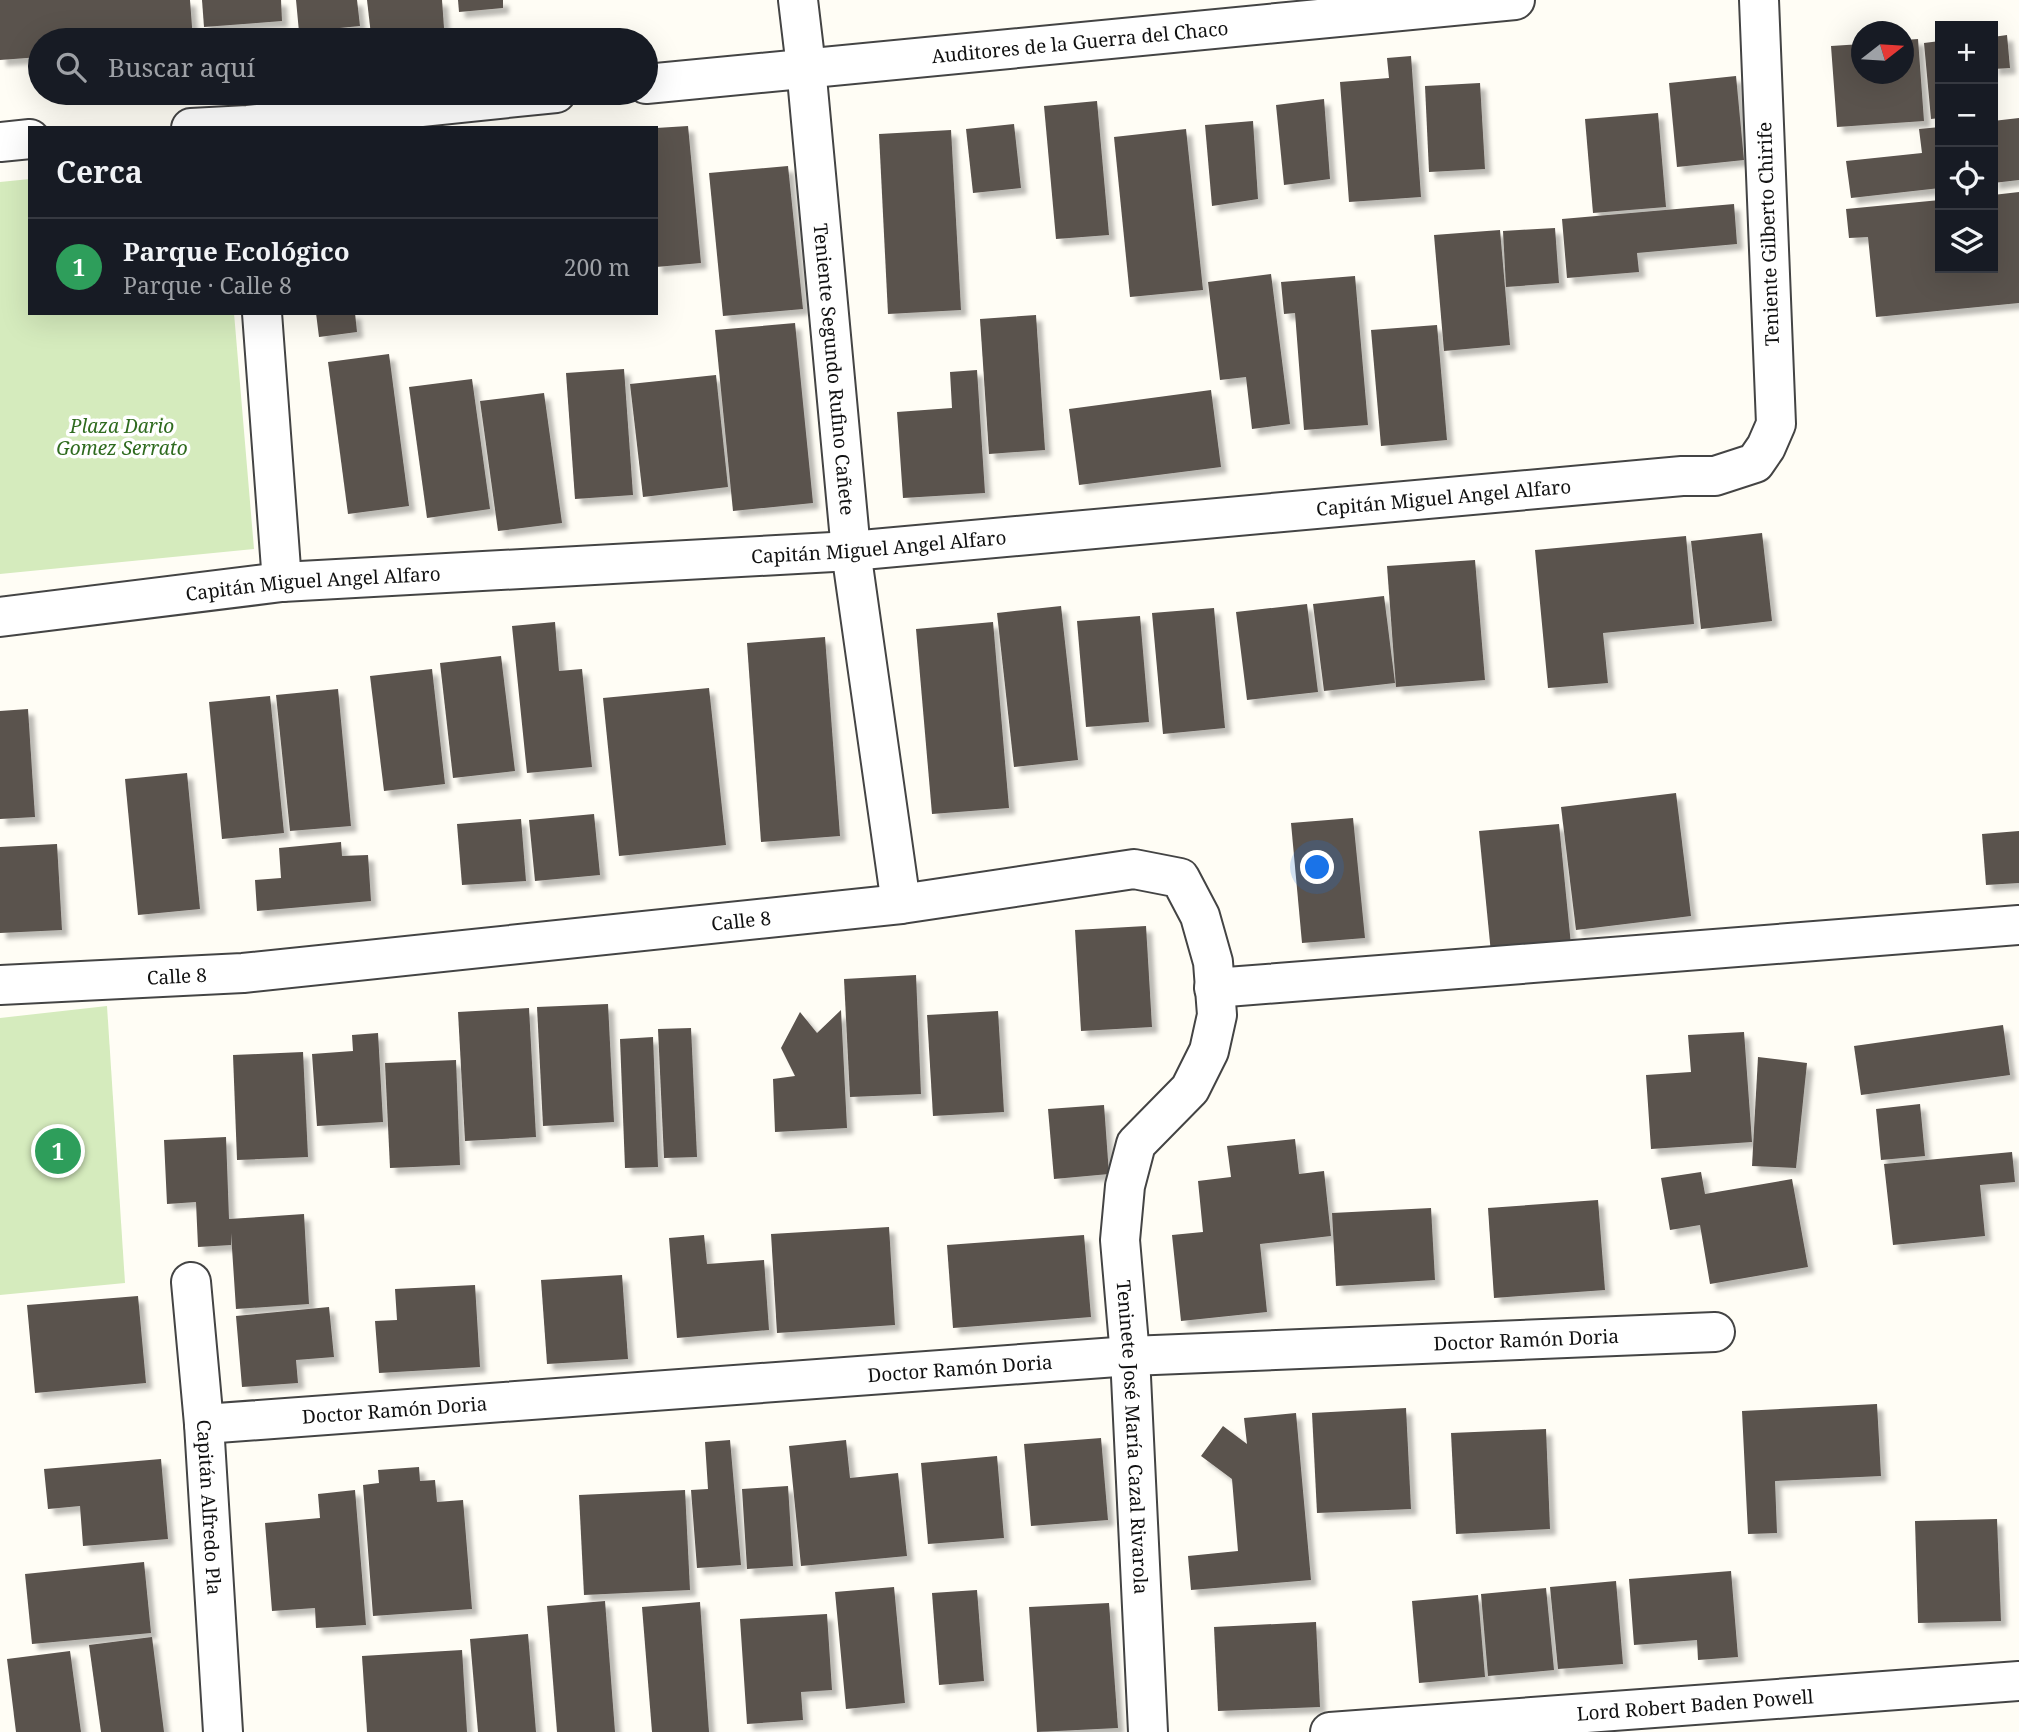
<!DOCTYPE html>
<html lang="es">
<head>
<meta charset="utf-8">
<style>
	body { margin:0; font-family:"Noto Serif",serif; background:#20242c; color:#f1f3f6 }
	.controls { position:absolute; right:21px; top:21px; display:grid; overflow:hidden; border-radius:0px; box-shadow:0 7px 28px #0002 }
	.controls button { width:63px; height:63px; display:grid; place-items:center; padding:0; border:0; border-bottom:2px solid #363941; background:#171b24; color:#f1f3f6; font:35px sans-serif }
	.compass { position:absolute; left:1851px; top:21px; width:63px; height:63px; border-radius:50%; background:#171b24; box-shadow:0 7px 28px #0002; rotate:73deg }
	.you { position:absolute; left:1318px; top:868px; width:24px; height:24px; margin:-18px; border:5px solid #fff; border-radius:50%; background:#1a73e8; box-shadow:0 0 0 10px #1a73e833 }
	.badge { display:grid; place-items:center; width:46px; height:46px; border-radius:50%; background:#c4262e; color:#fff; font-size:23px; font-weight:700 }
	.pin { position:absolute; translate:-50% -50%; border:4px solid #fff; box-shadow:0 2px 7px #0006 }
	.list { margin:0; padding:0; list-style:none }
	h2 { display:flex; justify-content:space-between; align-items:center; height:91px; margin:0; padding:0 28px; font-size:30px }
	h2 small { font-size:23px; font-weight:400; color:#9ea1a6 }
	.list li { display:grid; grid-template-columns:46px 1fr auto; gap:21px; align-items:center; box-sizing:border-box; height:98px; padding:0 28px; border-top:2px solid #363941 }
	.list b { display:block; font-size:26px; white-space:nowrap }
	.list p { margin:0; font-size:23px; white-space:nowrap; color:#9ea1a6 }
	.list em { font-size:23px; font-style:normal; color:#9ea1a6 }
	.icon { flex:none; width:38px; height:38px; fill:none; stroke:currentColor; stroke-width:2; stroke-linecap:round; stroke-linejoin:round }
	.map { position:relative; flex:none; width:2019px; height:1732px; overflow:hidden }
	.search { position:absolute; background:#171b24; box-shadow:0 7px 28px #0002; left:28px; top:28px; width:630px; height:77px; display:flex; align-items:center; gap:18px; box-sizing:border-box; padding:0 24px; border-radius:38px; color:#9ea1a6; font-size:26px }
	.panel { position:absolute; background:#171b24; box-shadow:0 7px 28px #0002; left:28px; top:126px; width:630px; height:189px; border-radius:0px }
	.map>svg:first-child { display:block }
</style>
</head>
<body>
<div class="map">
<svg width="2019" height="1732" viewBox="0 0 2019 1732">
	<defs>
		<filter id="shadow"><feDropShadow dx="6" dy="6" stdDeviation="2" flood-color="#0004"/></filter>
	</defs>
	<rect width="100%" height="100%" fill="#fffdf5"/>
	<!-- green -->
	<g fill="#d5ebbd">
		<path d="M30,179V313H234L254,549L0,574V182Z"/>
		<path d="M107,1006L125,1283L0,1295V1018Z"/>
	</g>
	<!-- building -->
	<g fill="#5a524d" filter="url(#shadow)">
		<path d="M0,0H190L193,40H40V57L0,60Z"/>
		<path d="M202,0H281L282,21L204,27Z"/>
		<path d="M296,0H357L360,26L299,32Z"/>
		<path d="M367,0H442L444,28L371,35Z"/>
		<path d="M458,0H503V8L459,12Z"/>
		<path d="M2007,35L2010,68L1993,69V37Z"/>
		<path d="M1918,39L1924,121L1837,127L1831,46L1862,44V74H1904V40Z"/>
		<path d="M1940,41V118L1931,119L1924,43Z"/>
		<path d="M1411,56L1421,197L1349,202L1340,82L1389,78L1387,58Z"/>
		<path d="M1736,76L1744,160L1677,167L1669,83Z"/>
		<path d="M1480,83L1485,169L1429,172L1425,86Z"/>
		<path d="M1324,99L1330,179L1284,185L1276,105Z"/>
		<path d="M1097,101L1109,235L1056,239L1044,106Z"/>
		<path d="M1658,113L1666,207L1593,213L1585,119Z"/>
		<path d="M2019,118V180L1993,183V121Z"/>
		<path d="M1253,121L1258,199L1212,206L1205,125Z"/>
		<path d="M1014,124L1021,188L973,193L966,129Z"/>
		<path d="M688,126L701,263L656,267V128Z"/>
		<path d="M1940,127V188L1851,198L1846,161L1922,153L1919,129Z"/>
		<path d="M1186,129L1203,290L1130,297L1114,137Z"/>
		<path d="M951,130L961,310L888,314L879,134Z"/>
		<path d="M788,166L803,309L723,316L709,173Z"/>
		<path d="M2019,192V303L1876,317L1868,237L1849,238L1846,209L1940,200V268H1993V195Z"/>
		<path d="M1734,204L1737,244L1637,253L1639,272L1567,278L1562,219Z"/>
		<path d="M1555,228L1559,283L1506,287L1503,231Z"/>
		<path d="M1500,230L1510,345L1444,351L1434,235Z"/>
		<path d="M1271,274L1290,424L1252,429L1246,377L1220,380L1208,282Z"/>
		<path d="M1355,276L1368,425L1304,430L1295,313L1284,314L1281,282Z"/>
		<path d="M316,313H355L357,332L319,337Z"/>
		<path d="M1036,315L1045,450L989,454L980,319Z"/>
		<path d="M795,323L813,503L733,511L715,330Z"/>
		<path d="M1437,325L1447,440L1381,446L1371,330Z"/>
		<path d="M389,354L409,506L348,514L328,362Z"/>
		<path d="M624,369L633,495L575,499L566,373Z"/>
		<path d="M977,370L985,493L903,498L897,412L952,408L950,372Z"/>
		<path d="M716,375L728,487L643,497L630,384Z"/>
		<path d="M472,379L490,509L427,518L409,387Z"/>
		<path d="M1211,390L1221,467L1079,485L1069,409Z"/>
		<path d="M544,393L562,523L498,531L480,401Z"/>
		<path d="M1762,533L1772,621L1701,629L1691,541Z"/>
		<path d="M1686,536L1694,624L1603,633L1608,683L1548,688L1535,550Z"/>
		<path d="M1475,560L1485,680L1396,687L1387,566Z"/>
		<path d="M1384,596L1395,683L1324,691L1313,604Z"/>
		<path d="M1307,604L1318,692L1247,700L1236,612Z"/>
		<path d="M1061,606L1078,760L1014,767L997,613Z"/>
		<path d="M1214,608L1225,728L1163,734L1152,613Z"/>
		<path d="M1140,616L1149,722L1086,727L1077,621Z"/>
		<path d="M555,622L559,671L582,669L592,767L527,773L512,626Z"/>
		<path d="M993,622L1009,808L932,814L916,629Z"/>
		<path d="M825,637L840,836L761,842L747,643Z"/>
		<path d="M501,656L515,771L453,778L440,663Z"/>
		<path d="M432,669L445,784L384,791L370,676Z"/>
		<path d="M709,688L726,845L619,856L603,698Z"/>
		<path d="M338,689L351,826L290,831L276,695Z"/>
		<path d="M270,696L284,833L222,839L209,702Z"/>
		<path d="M28,709L35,817L0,819V711Z"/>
		<path d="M187,773L200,909L138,915L125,779Z"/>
		<path d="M1676,793L1691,916L1576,930L1561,807Z"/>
		<path d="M594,814L600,875L535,881L529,820Z"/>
		<path d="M1353,818L1365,938L1302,943L1291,823Z"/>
		<path d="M521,819L526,881L462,885L457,824Z"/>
		<path d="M1559,824L1571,945L1491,953L1479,831Z"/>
		<path d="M2019,831V883L1986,885L1982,834Z"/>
		<path d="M341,842L342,856L368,855L371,901L257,911L255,880L281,878L279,848Z"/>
		<path d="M57,844L62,930L0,933V847Z"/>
		<path d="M1146,926L1152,1027L1081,1031L1075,930Z"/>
		<path d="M916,975L921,1094L850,1097L844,979Z"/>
		<path d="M608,1004L614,1122L543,1126L537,1007Z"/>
		<path d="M529,1008L536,1137L465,1141L458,1012Z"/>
		<path d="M841,1010L847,1128L775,1132L773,1079L795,1076L781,1048L800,1012L817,1033Z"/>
		<path d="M998,1011L1004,1112L933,1116L927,1015Z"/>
		<path d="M2003,1025L2010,1075L1861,1095L1854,1046Z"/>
		<path d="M691,1028L697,1157L664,1158L658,1029Z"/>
		<path d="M1744,1032L1752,1142L1651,1149L1646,1075L1691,1072L1688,1035Z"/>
		<path d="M378,1033L383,1122L317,1126L312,1054L353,1051L352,1035Z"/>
		<path d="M653,1037L658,1167L625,1168L620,1039Z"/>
		<path d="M303,1052L308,1157L237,1160L233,1055Z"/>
		<path d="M1758,1057L1807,1063L1796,1168L1752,1166Z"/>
		<path d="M456,1060L460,1165L390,1168L385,1063Z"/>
		<path d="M1920,1104L1925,1156L1881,1160L1876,1109Z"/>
		<path d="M1104,1105L1109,1174L1054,1179L1048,1109Z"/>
		<path d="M226,1137L229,1219L304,1214L309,1304L236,1309L231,1233V1245L198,1247L196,1202L167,1204L164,1140Z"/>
		<path d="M1295,1139L1299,1174L1324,1171L1331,1236L1260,1244L1267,1312L1181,1321L1172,1235L1203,1232L1198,1181L1231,1177L1227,1146Z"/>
		<path d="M2012,1152L2015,1182L1980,1185L1985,1236L1893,1245L1884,1164Z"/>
		<path d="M1701,1172L1705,1194L1792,1179L1808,1267L1710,1284L1700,1225L1670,1230L1661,1178Z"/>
		<path d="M1598,1200L1605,1290L1494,1298L1488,1208Z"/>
		<path d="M1431,1208L1435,1280L1336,1286L1332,1213Z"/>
		<path d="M889,1227L895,1325L777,1333L771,1234Z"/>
		<path d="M704,1235L707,1264L764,1260L769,1330L677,1338L669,1238Z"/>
		<path d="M1084,1235L1091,1317L953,1328L947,1245Z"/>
		<path d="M622,1275L628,1359L547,1364L541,1280Z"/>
		<path d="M475,1285L480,1367L379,1373L375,1321L397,1320L395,1289Z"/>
		<path d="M138,1296L146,1383L35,1393L27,1305Z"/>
		<path d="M329,1307L334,1357L296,1360L298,1383L242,1387L236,1316Z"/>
		<path d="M1877,1404L1881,1476L1775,1481L1777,1533L1748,1534L1742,1411Z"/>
		<path d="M1406,1408L1411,1509L1317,1513L1312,1413Z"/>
		<path d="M1296,1413L1311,1580L1191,1590L1188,1556L1238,1551L1232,1479L1201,1456L1223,1426L1247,1444L1244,1418Z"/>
		<path d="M1546,1429L1550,1529L1456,1534L1451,1433Z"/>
		<path d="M1101,1438L1108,1520L1031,1526L1024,1444Z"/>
		<path d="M730,1440L741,1565L697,1568L691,1490L708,1489L705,1442Z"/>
		<path d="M846,1440L850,1478L898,1473L907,1556L801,1566L789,1446Z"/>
		<path d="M997,1456L1004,1538L928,1544L921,1463Z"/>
		<path d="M161,1459L168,1539L83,1546L80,1506L48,1509L44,1469Z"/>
		<path d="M419,1467L420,1481L435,1480L437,1502L463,1500L472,1609L373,1616L363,1485L379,1483L378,1470Z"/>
		<path d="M788,1486L793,1566L747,1569L742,1489Z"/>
		<path d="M355,1490L366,1625L316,1628L315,1608L272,1611L265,1523L320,1518L318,1494Z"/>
		<path d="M685,1490L690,1590L584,1595L579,1495Z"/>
		<path d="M1997,1519L2001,1621L1918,1623L1915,1521Z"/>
		<path d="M144,1562L151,1633L32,1644L25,1574Z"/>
		<path d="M1731,1571L1738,1657L1698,1660L1697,1640L1634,1645L1629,1579Z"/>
		<path d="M1616,1581L1623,1664L1558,1669L1550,1587Z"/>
		<path d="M894,1587L905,1703L846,1709L835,1592Z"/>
		<path d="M1546,1588L1554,1670L1488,1676L1481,1594Z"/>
		<path d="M977,1590L984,1681L939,1685L932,1593Z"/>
		<path d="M1478,1595L1485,1677L1419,1683L1412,1601Z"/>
		<path d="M605,1601L615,1732H557L547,1606Z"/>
		<path d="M700,1602L709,1732H652L642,1607Z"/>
		<path d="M1109,1603L1118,1728L1037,1732L1029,1607Z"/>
		<path d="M827,1614L832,1690L801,1692L803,1720L747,1724L740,1619Z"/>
		<path d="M1316,1622L1320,1707L1218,1711L1214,1627Z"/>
		<path d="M528,1634L536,1732H478L470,1639Z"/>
		<path d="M152,1637L164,1732H101L89,1645Z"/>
		<path d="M462,1650L467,1732H367L362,1656Z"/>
		<path d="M70,1651L81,1732H16L7,1659Z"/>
	</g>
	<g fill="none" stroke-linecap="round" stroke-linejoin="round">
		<!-- minor casing -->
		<g stroke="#444" stroke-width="42">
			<g id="minor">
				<path id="s1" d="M798,0L806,67L851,551L901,904"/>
				<path id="s2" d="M646,84L1515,0"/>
				<path d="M191,128L248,125L556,93"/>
				<path d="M0,142L30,139"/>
				<path d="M262,313L282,582"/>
				<path id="s3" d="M0,617L282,582L851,551L1682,476H1715L1755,463L1766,447L1776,424L1759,0"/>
				<path id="s4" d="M0,985L243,973L901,904L1134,869L1180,878L1200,916L1213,962L1217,1015L1209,1051L1190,1089L1136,1144L1125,1186L1120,1240L1130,1356L1148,1732"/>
				<path d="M1214,988L2019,925"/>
				<path id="s5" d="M191,1282L204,1424L223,1732"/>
				<path id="s6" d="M204,1424L1130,1356L1715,1332"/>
				<path id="s7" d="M1330,1732L2019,1681"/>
			</g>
		</g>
		<!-- minor -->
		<use href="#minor" stroke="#fff" stroke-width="38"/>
	</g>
	<g text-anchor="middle" stroke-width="7" stroke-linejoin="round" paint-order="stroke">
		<!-- street labels -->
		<g font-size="19" fill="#111" stroke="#fff">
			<text dy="7" stroke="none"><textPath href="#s2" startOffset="436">Auditores de la Guerra del Chaco</textPath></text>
			<text transform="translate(1768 234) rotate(-92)" y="7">Teniente Gilberto Chirife</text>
			<text dy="7" stroke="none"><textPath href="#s1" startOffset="371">Teniente Segundo Rufino Cañete</textPath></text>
			<text dy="7" stroke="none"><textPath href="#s3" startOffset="1449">Capitán Miguel Angel Alfaro</textPath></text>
			<text dy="7" stroke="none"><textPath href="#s3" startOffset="882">Capitán Miguel Angel Alfaro</textPath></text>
			<text dy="7" stroke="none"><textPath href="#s3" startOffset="315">Capitán Miguel Angel Alfaro</textPath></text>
			<text dy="7" stroke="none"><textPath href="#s4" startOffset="744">Calle 8</textPath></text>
			<text dy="7" stroke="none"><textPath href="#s4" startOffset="177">Calle 8</textPath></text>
			<text dy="7" stroke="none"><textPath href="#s6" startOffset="1325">Doctor Ramón Doria</textPath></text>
			<text dy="7" stroke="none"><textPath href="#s6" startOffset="758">Doctor Ramón Doria</textPath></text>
			<text dy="7" stroke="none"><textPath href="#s6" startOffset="191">Doctor Ramón Doria</textPath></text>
			<text dy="7" stroke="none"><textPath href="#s4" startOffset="1783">Teninete José María Cazal Rivarola</textPath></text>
			<text dy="7" stroke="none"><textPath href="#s5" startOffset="226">Capitán Alfredo Pla</textPath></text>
			<text dy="7" stroke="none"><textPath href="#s7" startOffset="366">Lord Robert Baden Powell</textPath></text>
		</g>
		<!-- park labels -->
		<g font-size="19" font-style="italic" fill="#2f6b1f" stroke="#fff">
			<text x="122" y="433">Plaza Dario<tspan x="122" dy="22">Gomez Serrato</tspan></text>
		</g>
	</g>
</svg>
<div class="controls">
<button>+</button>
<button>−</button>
<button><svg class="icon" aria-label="locate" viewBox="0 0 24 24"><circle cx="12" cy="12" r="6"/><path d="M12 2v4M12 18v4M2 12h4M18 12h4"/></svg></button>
<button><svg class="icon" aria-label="layers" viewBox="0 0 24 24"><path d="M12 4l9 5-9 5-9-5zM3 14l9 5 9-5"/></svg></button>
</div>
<svg class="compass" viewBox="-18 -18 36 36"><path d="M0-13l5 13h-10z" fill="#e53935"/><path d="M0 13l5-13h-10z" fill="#9ea1a6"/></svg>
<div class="you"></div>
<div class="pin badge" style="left:58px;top:1151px;background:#2e9e5b">1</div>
<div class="search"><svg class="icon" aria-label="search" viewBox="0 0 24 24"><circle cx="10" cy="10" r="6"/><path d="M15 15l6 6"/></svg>Buscar aquí</div>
<section class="panel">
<h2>Cerca<small></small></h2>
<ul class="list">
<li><span class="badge" style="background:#2e9e5b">1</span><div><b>Parque Ecológico</b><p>Parque · Calle 8</p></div><em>200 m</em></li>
</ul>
</section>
</div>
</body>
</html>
